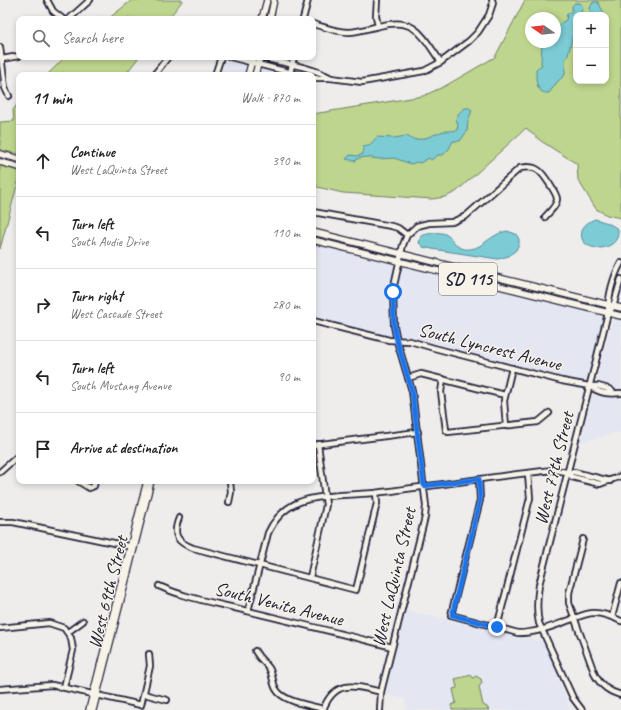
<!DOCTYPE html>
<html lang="en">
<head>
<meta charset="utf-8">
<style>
	body { margin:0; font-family:Caveat,sans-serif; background:#f6f6f6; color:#222 }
	.controls { position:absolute; right:12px; top:12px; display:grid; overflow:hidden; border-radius:8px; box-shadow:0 2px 6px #0003 }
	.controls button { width:36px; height:36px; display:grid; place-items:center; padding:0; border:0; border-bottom:1px solid #e0e0e0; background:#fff; color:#222; font:20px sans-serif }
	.compass { position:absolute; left:525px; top:12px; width:36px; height:36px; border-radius:50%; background:#fff; box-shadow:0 2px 6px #0003; rotate:284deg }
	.stop { position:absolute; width:12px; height:12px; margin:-9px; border:3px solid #1a73e8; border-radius:50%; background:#fff }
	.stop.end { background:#1a73e8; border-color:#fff; box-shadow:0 1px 4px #0008 }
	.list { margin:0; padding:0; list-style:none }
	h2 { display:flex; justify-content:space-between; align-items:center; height:52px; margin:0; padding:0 16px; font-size:17px }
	h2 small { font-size:13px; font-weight:400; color:#767676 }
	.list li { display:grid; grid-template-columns:26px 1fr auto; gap:12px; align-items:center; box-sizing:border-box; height:72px; padding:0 16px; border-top:1px solid #e0e0e0 }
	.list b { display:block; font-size:15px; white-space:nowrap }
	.list p { margin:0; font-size:13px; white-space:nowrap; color:#767676 }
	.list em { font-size:13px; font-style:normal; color:#767676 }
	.icon { flex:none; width:22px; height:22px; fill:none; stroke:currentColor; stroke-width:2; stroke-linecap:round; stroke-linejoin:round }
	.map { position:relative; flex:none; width:621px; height:710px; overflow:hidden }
	.search { position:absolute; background:#fff; box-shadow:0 2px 6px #0003; left:16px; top:16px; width:300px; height:44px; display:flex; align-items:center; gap:10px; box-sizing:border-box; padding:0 14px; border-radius:8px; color:#767676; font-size:15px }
	.panel { position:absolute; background:#fff; box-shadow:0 2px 6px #0003; left:16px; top:72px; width:300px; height:412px; border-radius:8px }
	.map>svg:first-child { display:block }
</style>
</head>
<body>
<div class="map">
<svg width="621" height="710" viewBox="0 0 621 710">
	<rect width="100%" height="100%" fill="#eeedec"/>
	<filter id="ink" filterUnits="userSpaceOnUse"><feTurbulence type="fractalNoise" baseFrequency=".025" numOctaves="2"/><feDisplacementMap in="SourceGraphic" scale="8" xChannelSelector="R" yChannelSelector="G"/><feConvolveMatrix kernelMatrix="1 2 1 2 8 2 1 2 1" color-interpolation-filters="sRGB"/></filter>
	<g filter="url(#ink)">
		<!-- built -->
		<g fill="#e4e6f1">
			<path d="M225,60L247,65L244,75H220Z"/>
			<path d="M261,68L290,75H259Z"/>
			<path d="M313,243L603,316L585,390L414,344L396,347L393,344L313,325Z"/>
			<path d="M613,318L621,320V432L580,442Z"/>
			<path d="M406,610L544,642L571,710H406L405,699L385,694Z"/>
		</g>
		<!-- green -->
		<g fill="#bdd58c" stroke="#707c64" fill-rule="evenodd">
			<path d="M132,0H183L168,19H108Z"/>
			<path d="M525,0H621V218L607,215L596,209L578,180L577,164L541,141L526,128L456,192L445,197L432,199L343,193L313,186V114L423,96L445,86L495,57ZM576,15H606V81H576ZM531,18H555V42H531Z"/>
			<path d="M65,57H139L125,75H47Z"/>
			<path d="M19,102V154L0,150V122L14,121L13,110Z"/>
			<path d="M0,166L19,171V178L0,249Z"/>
			<path d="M471,675L473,678L476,676L481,679L482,683L479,687L483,705L487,707L489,710H452L451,705L456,703L453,689L457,688L455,679Z"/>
		</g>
		<!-- water -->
		<g fill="#7bccd6" stroke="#578898">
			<path d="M593,2H598L604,13V15H591L590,8Z"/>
			<path d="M575,3H580L583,7L580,15H576L574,31L568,55L565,60V75L558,81L549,93C535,94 536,78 536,69L542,65L541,63L542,42H555V27L566,20L567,14L572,11V6Z"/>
			<path d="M465,108H469L472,110L468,121L467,131L460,141H453L449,149L443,155H438L431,160L429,158L420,163L417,162L411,164L394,158L379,159L366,157L359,158L355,161L346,159L350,155L358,156L363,154V146H369L377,137L394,138L407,136C417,145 433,134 444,131C449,131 453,131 457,130L458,124L456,119C458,114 460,111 465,108Z"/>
			<path d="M595,219L608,223L618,229C621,255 576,253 582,231C583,225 590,221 595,219Z"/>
			<path d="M507,231L516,234L519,239V244L516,250L509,256L498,259L432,249L423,247L419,243L421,236L423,235C429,234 438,231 445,234C455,239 455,251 471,249C484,247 491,234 507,231Z"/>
		</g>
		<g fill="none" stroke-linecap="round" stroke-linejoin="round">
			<!-- minor casing -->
			<g stroke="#22223b" stroke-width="8">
				<g id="minor">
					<path d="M47,0L53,11L63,19"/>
					<path d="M377,0L376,16L378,26"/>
					<path d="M69,19L90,0"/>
					<path d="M303,19L308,0"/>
					<path d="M313,24C324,27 337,32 349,32C359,32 369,28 379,26C416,16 422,36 441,62"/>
					<path d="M0,47L5,88L9,96"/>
					<path d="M230,57L300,75"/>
					<path d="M258,57C279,62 313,67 331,78"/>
					<path d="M2,59L19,56"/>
					<path d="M290,73L294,57"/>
					<path d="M154,75L168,57"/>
					<path d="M215,75L221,57"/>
					<path d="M313,78H331L362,82L424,71L441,62L469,41L478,32L489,15L493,3L492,0"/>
					<path d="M313,212L391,226L398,228L407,235"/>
					<path d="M608,313L613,307L621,279"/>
					<path d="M313,321L389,340L410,341L434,348L562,381L589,386H598L609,389L614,393"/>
					<path d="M408,378L421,374L505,395"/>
					<path d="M443,379L441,392L446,430L448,432L538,422L549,413"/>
					<path d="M589,386C601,394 608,394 621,393"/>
					<path d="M506,426L504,401L512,368"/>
					<path d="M313,445L418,432"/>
					<path d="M0,472L19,455"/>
					<path d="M567,472L572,477L600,484L621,476"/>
					<path d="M479,479L480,500L451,615L518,633C537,633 553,626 570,620C578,617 586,613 594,613C603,613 613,617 621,621"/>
					<path d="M78,481L89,488L94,486L95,481"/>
					<path d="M229,502L231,492L230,481"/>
					<path d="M179,518C172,535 177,542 193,548L356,590L377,503L376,493"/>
					<path d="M0,522H13L133,547"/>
					<path d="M583,539L569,593V603L595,675C601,686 609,692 621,695"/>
					<path d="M310,577L326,505L318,444"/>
					<path d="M159,586C183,597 210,602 235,608C288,621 340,633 392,647"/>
					<path d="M248,611L268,533C274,520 284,509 297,503C317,494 353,495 375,493C435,486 494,476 554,470L567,472H574L610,481"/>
					<path d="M612,617L621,583"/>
					<path d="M497,627L530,498L528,474"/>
					<path d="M0,628L49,623L64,628L71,638L73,650L64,687"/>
					<path d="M68,632L83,621"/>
					<path d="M255,651C260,660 265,662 269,668C273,674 272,682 276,689C283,702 310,705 323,709"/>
					<path d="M0,689L52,685L141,705L150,666L149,654"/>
					<path d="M144,694L167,700"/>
					<path d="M323,710C335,678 356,686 381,692"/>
					<path d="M380,710L381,692L425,517L426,506L412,391L397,341L394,326L393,290L403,245L407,235L417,226L429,223L452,222L466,216L520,168C526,167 533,166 538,170C543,173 557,194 557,199C557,206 549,212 545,217"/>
					<path d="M582,710L573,698L539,623C536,610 537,598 539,585L608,313C608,297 613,277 621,263"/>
				</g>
			</g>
			<!-- major casing -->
			<g stroke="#22223b" stroke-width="8">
				<g id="major">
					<path d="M262,19L267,0"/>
					<path d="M270,19L274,0"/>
					<path d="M248,75L253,57"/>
					<path d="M255,75L260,57"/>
					<path d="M0,154L19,159"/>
					<path d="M0,162L19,167"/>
					<path d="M313,232L621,308"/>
					<path d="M313,240L621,316"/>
					<path d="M89,710L147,481"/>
					<path d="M93,710L151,481"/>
				</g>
			</g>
			<!-- minor -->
			<use href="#minor" stroke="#f7f3e8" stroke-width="4.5"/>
			<!-- major -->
			<use href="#major" stroke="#f7f3e8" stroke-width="5.5"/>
		</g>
	</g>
	<g fill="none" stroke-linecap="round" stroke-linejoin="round" filter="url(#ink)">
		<!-- route -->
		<path stroke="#1a73e8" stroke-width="5" d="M393,292L394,326L397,341L412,391L424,486L479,479L480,500L452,615L497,627"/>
	</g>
	<g text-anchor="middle" stroke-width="3" stroke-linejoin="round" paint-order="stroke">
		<!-- shield labels -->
		<rect fill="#f7f3e8" stroke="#62616f" stroke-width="1" x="439" y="263" width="58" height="32" rx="3"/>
		<g font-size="18" font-weight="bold" fill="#22223b">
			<text x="468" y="285">SD 115</text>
		</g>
		<!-- street labels -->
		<g font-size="19" fill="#22223b" stroke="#f7f3e8">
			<text transform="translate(490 346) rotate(14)" y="7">South Lyncrest Avenue</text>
			<text transform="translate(553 468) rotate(-76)" y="7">West 77th Street</text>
			<text transform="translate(393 577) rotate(-77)" y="7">West LaQuinta Street</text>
			<text transform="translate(107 592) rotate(-76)" y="7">West 69th Street</text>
			<text transform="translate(279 603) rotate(14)" y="7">South Venita Avenue</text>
		</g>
	</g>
</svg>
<div class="controls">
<button>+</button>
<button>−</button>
</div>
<svg class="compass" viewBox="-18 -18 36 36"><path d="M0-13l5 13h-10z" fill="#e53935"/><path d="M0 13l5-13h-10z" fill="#767676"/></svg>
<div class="stop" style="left:393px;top:292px"></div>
<div class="stop end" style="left:497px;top:627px"></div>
<div class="search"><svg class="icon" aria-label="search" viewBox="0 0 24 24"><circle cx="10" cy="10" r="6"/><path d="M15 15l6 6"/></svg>Search here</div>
<section class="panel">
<h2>11 min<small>Walk · 870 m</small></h2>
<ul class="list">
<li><svg class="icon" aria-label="ahead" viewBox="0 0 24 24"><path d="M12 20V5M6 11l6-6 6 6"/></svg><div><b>Continue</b><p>West LaQuinta Street</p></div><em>390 m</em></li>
<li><svg class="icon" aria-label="left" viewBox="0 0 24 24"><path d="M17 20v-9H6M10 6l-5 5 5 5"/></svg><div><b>Turn left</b><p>South Audie Drive</p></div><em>110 m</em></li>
<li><svg class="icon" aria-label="right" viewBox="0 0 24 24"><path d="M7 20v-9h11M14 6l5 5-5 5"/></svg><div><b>Turn right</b><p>West Cascade Street</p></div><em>280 m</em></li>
<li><svg class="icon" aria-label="left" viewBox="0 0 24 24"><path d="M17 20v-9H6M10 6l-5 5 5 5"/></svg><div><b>Turn left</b><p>South Mustang Avenue</p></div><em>90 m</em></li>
<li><svg class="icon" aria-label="arrive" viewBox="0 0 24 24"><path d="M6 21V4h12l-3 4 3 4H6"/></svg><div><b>Arrive at destination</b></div></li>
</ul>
</section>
</div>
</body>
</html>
